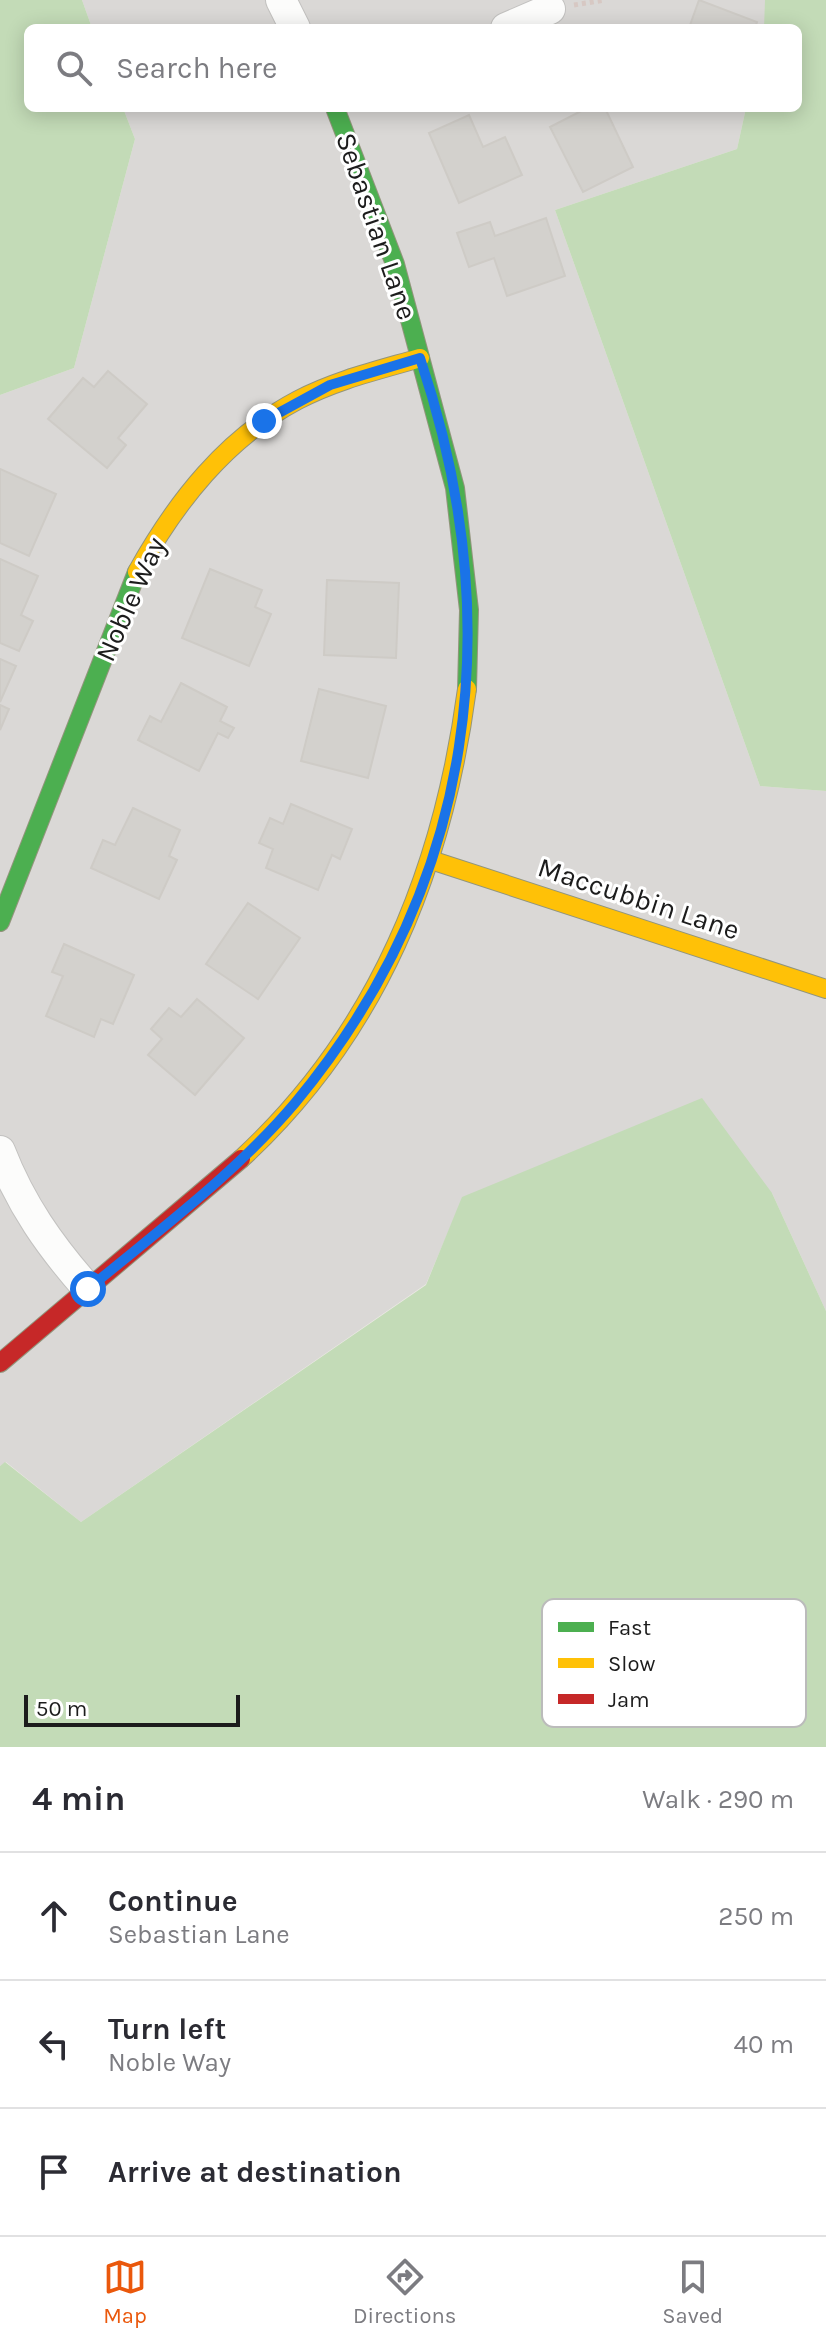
<!DOCTYPE html>
<html lang="en">
<head>
<meta charset="utf-8">
<style>
	body { margin:0; font-family:Karla,sans-serif; background:#f7f7f7; color:#2b2b33 }
	.scale { position:absolute; left:24px; bottom:20px; width:216px; box-sizing:border-box; padding-left:8px; border:4px solid #1c1c1c; border-top:0; font-size:22px; line-height:28px; white-space:nowrap; color:#1c1c1c; -webkit-text-stroke:6px #fff; paint-order:stroke }
	.stop { position:absolute; width:24px; height:24px; margin:-18px; border:6px solid #1a73e8; border-radius:50%; background:#fff }
	.stop.end { background:#1a73e8; border-color:#fff; box-shadow:0 2px 8px #0008 }
	.list { margin:0; padding:0; list-style:none }
	h2 { display:flex; justify-content:space-between; align-items:center; height:104px; margin:0; padding:0 32px; font-size:34px }
	h2 small { font-size:26px; font-weight:400; color:#7c7c81 }
	.list li { display:grid; grid-template-columns:52px 1fr auto; gap:24px; align-items:center; box-sizing:border-box; height:128px; padding:0 32px; border-top:2px solid #e1e1e2 }
	.list b { display:block; font-size:30px; white-space:nowrap }
	.list p { margin:0; font-size:26px; white-space:nowrap; color:#7c7c81 }
	.list em { font-size:26px; font-style:normal; color:#7c7c81 }
	.icon { flex:none; width:44px; height:44px; fill:none; stroke:currentColor; stroke-width:2; stroke-linecap:round; stroke-linejoin:round }
	.map { position:relative; flex:none; width:826px; height:1747px; overflow:hidden }
	.search { position:absolute; background:#fff; box-shadow:0 4px 20px #0003; left:24px; right:24px; top:24px; height:88px; display:flex; align-items:center; gap:20px; box-sizing:border-box; padding:0 28px; border-radius:12px; color:#7c7c81; font-size:30px }
	.sheet { height:488px; background:#fff }
	nav { display:flex; justify-content:space-around; align-items:center; box-sizing:border-box; height:112px; border-top:2px solid #e1e1e2; background:#fff; font-size:22px; color:#7c7c81 }
	nav a { display:grid; justify-items:center; gap:4px }
	nav .on { color:#ea580c }
	.map>svg:first-child { display:block }
</style>
</head>
<body>
<div class="map">
<svg width="826" height="1747" viewBox="0 0 826 1747">
	<rect width="100%" height="100%" fill="#ebe9e4"/>
	<!-- residential -->
	<g fill="#dad8d6">
		<path d="M82,0H765L767,14L764,28H92Z"/>
		<path d="M123,108H746L737,149L555,210L760,786L826,791V1311L772,1193L463,1197L426,1284L81,1522L6,1462L0,1466V395L74,368L135,139Z"/>
	</g>
	<!-- forest -->
	<g fill="#c3dbb7">
		<path d="M0,0H82L92,28H28V108H123L135,139L74,368L0,395Z"/>
		<path d="M765,0H826V791L760,786L555,210L737,149L746,108H798V28H764Z"/>
		<path d="M702,1098L772,1193L826,1311V1747H0V1466L5,1462L81,1522L426,1285L462,1197Z"/>
	</g>
	<!-- building -->
	<g fill="#d3d1cd" stroke="#cecbc6" stroke-width="2">
		<path d="M699,0L757,22L755,28H689Z"/>
		<path d="M587,108H605L633,167L583,192L550,127Z"/>
		<path d="M469,115L483,147L505,137L522,175L459,203L429,133Z"/>
		<path d="M546,218L565,276L507,296L494,258L469,267L457,233L490,222L495,236Z"/>
		<path d="M108,371L147,404L118,438L126,445L107,468L48,419L83,378L94,387Z"/>
		<path d="M0,469L56,494L29,556L0,543Z"/>
		<path d="M0,559L38,576L21,615L33,621L19,651L0,643Z"/>
		<path d="M210,569L262,590L255,607L271,614L249,666L182,638Z"/>
		<path d="M327,580L399,583L396,658L324,655Z"/>
		<path d="M0,659L16,666L0,702Z"/>
		<path d="M181,683L227,707L220,721L234,728L228,738L218,733L199,771L138,740L150,716L161,722Z"/>
		<path d="M319,689L386,706L368,778L301,761Z"/>
		<path d="M0,705L9,709L0,730Z"/>
		<path d="M291,804L352,829L340,859L332,855L318,890L266,868L273,849L259,843L270,818L283,824Z"/>
		<path d="M133,808L180,830L169,856L177,860L159,899L91,868L103,840L115,845Z"/>
		<path d="M248,903L300,938L258,999L206,964Z"/>
		<path d="M64,944L134,975L113,1024L101,1019L94,1037L46,1016L63,976L52,972Z"/>
		<path d="M197,999L244,1038L195,1095L148,1055L162,1039L151,1029L169,1008L181,1017Z"/>
	</g>
	<g fill="none" stroke-linecap="round" stroke-linejoin="round">
		<!-- street casing -->
		<g stroke="#c3c2c0" stroke-width="32">
			<g id="street">
				<path d="M281,0L295,28"/>
				<path d="M506,28L550,9"/>
				<path d="M0,1151C21,1205 50,1246 88,1289"/>
			</g>
		</g>
		<!-- fast casing -->
		<g stroke="#92957c" stroke-width="20">
			<g id="fast">
				<path d="M335,108L395,264L455,488L469,610L467,689"/>
				<path d="M0,922L137,572"/>
			</g>
		</g>
		<!-- slow casing -->
		<g stroke="#92957c" stroke-width="20">
			<g id="slow">
				<path d="M137,572C176,502 226,438 298,400C336,380 379,370 420,358"/>
				<path d="M434,861L826,989"/>
				<path d="M241,1159C378,1033 443,869 467,689"/>
			</g>
		</g>
		<!-- jam casing -->
		<g stroke="#92957c" stroke-width="20">
			<path id="jam" d="M0,1363L241,1159"/>
		</g>
		<!-- path -->
		<path stroke="#d7c8c3" stroke-width="5" stroke-dasharray="4 4" stroke-linecap="butt" d="M574,5L605,0"/>
		<!-- street -->
		<use href="#street" stroke="#fcfcfb" stroke-width="30"/>
		<!-- fast -->
		<use href="#fast" stroke="#4caf50" stroke-width="18"/>
		<!-- slow -->
		<use href="#slow" stroke="#ffc107" stroke-width="18"/>
		<!-- jam -->
		<use href="#jam" stroke="#c62828" stroke-width="18"/>
	</g>
	<g fill="none" stroke-linecap="round" stroke-linejoin="round">
		<!-- route -->
		<path stroke="#1a73e8" stroke-width="10" d="M88,1289C159,1230 235,1174 295,1103C476,885 509,623 420,358L330,385L264,421"/>
	</g>
	<g text-anchor="middle" stroke-width="6" stroke-linejoin="round" paint-order="stroke">
		<!-- street labels -->
		<g font-size="28" fill="#1c1c1c" stroke="#fff">
			<text transform="translate(377 226) rotate(71)" y="10">Sebastian Lane</text>
			<text transform="translate(130 599) rotate(-66)" y="10">Noble Way</text>
			<text transform="translate(639 898) rotate(18)" y="10">Maccubbin Lane</text>
		</g>
	</g>
	<!-- legend -->
	<rect x="542" y="1599" width="264" height="128" rx="12" fill="#fff" stroke="#bbb" stroke-width="2"/>
	<rect x="558" y="1622" width="36" height="10" fill="#4caf50"/>
	<rect x="558" y="1658" width="36" height="10" fill="#ffc107"/>
	<rect x="558" y="1694" width="36" height="10" fill="#c62828"/>
	<g font-size="22" fill="#1c1c1c">
		<text x="608" y="1635">Fast</text>
		<text x="608" y="1671">Slow</text>
		<text x="608" y="1707">Jam</text>
	</g>
</svg>
<div class="scale">50 m</div>
<div class="stop" style="left:88px;top:1289px"></div>
<div class="stop end" style="left:264px;top:421px"></div>
<div class="search"><svg class="icon" aria-label="search" viewBox="0 0 24 24"><circle cx="10" cy="10" r="6"/><path d="M15 15l6 6"/></svg>Search here</div>
</div>
<section class="sheet">
<h2>4 min<small>Walk · 290 m</small></h2>
<ul class="list">
<li><svg class="icon" aria-label="ahead" viewBox="0 0 24 24"><path d="M12 20V5M6 11l6-6 6 6"/></svg><div><b>Continue</b><p>Sebastian Lane</p></div><em>250 m</em></li>
<li><svg class="icon" aria-label="left" viewBox="0 0 24 24"><path d="M17 20v-9H6M10 6l-5 5 5 5"/></svg><div><b>Turn left</b><p>Noble Way</p></div><em>40 m</em></li>
<li><svg class="icon" aria-label="arrive" viewBox="0 0 24 24"><path d="M6 21V4h12l-3 4 3 4H6"/></svg><div><b>Arrive at destination</b></div></li>
</ul>
</section>
<nav>
<a class="on"><svg class="icon" aria-label="map" viewBox="0 0 24 24"><path d="M3 6l6-2 6 2 6-2v14l-6 2-6-2-6 2zM9 4v14M15 6v14"/></svg>Map</a>
<a><svg class="icon" aria-label="directions" viewBox="0 0 24 24"><path d="M12 3l9 9-9 9-9-9zM9 14v-3h6M13 9l2 2-2 2"/></svg>Directions</a>
<a><svg class="icon" aria-label="saved" viewBox="0 0 24 24"><path d="M7 4h10v16l-5-4-5 4z"/></svg>Saved</a>
</nav>
</body>
</html>
